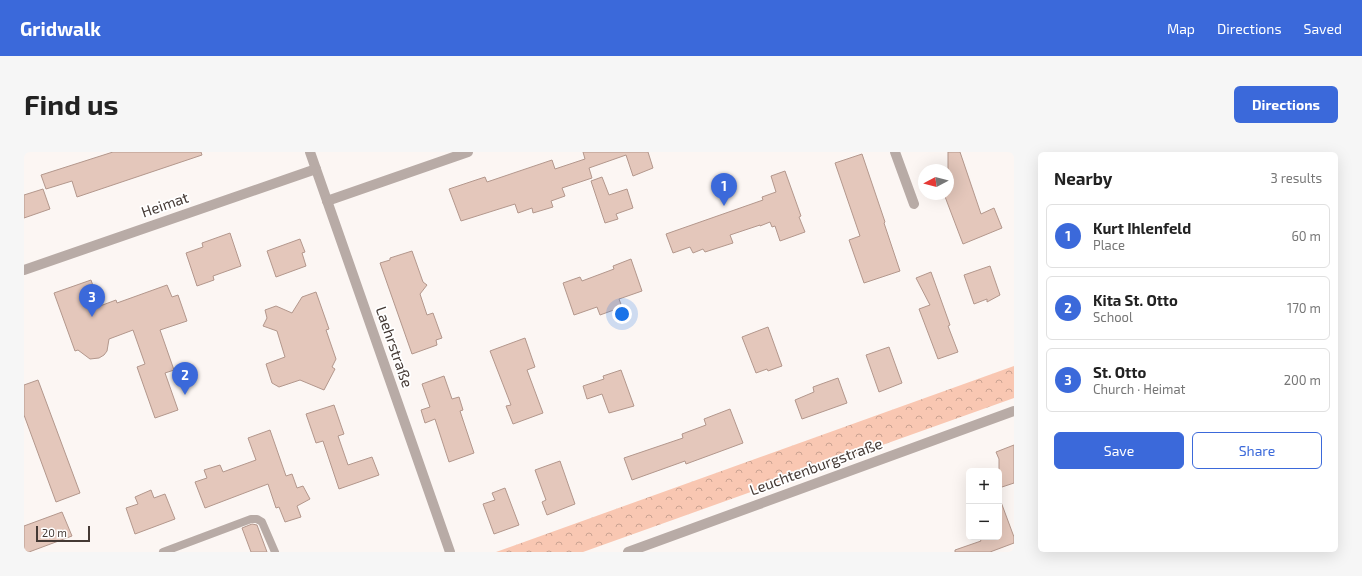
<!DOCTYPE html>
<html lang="en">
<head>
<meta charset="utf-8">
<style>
	body { margin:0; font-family:"Exo 2",sans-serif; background:#f6f6f6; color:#222 }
	.controls { position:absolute; right:12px; bottom:12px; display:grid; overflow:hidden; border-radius:6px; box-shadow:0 4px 16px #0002 }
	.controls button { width:36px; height:36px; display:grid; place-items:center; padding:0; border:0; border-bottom:1px solid #e0e0e0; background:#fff; color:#222; font:20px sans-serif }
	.compass { position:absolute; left:894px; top:12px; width:36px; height:36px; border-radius:50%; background:#fff; box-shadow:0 4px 16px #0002; rotate:263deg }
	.scale { position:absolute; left:12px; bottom:10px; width:54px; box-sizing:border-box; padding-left:4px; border:2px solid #443934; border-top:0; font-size:11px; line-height:14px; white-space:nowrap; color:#443934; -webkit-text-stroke:3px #fff; paint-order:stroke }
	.you { position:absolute; left:598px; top:162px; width:14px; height:14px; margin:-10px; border:3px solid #fff; border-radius:50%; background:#1a73e8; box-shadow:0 0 0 6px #1a73e833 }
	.badge { display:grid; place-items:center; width:26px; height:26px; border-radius:50%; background:#3b69da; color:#fff; font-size:13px; font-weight:700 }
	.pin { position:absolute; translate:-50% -33px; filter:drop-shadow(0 1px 2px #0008) }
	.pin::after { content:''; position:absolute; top:21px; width:14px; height:12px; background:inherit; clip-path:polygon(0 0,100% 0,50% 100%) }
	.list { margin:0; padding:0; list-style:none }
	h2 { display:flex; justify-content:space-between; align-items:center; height:52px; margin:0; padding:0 16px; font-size:17px }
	h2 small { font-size:13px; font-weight:400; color:#767676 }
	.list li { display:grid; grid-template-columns:26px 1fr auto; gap:12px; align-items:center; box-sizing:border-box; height:64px; margin:0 8px 8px; padding:0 8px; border:1px solid #e0e0e0; border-radius:6px }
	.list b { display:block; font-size:15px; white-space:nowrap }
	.list p { margin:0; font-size:13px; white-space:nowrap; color:#767676 }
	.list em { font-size:13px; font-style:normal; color:#767676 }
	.actions { display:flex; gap:8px; padding:12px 16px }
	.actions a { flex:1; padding:9px 0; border:1px solid #3b69da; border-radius:6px; text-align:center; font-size:14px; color:#3b69da }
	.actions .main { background:#3b69da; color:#fff }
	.map { position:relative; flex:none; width:990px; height:400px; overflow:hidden; border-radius:6px }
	header { display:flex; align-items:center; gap:24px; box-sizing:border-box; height:56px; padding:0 20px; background:#3b69da; color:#fff }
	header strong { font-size:19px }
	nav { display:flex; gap:22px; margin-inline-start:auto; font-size:14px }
	.intro { display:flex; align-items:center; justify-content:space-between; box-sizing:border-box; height:96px; padding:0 24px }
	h1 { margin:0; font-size:28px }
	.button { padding:10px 18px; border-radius:6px; background:#3b69da; color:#fff; font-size:14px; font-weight:700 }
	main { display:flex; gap:24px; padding:0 24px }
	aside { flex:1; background:#fff; border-radius:6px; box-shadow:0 4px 16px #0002 }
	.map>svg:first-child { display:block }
</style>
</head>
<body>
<header>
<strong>Gridwalk</strong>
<nav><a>Map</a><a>Directions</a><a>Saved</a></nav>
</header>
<div class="intro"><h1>Find us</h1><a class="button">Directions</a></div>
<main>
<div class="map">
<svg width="990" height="400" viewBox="0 0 990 400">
	<defs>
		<pattern id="park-crowns" width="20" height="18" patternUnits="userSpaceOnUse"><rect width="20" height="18" fill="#f9c7b2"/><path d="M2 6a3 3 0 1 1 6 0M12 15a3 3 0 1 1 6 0" fill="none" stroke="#cba392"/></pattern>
	</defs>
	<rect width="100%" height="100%" fill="#fcf6f3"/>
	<!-- park -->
	<path fill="url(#park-crowns)" d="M990,214V246L559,400H472Z"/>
	<!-- building -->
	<g fill="#e4c7bb" stroke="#b3978c">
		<path d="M89,0H177L178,3L53,45L48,29L22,37L17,23Z"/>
		<path d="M559,0H624L629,16L609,24L602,3L565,16L568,26L538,36L541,44L527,49L529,55L509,61L508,56L494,61L491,52L437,69L425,37L461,25L463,30L528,8L531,17L561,7Z"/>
		<path d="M924,0H936L957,62L970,56L978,76L939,92L920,42H924Z"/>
		<path d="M838,2L861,70L860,71L876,119L840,131L825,88L836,84L811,11Z"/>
		<path d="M761,19L777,64L775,65L781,80L756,89L751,74L748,75L746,70L736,74V73L706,83L709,91L681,100L679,97L669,101L666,95L649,101L642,82L739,48L738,45L752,40L747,24Z"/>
		<path d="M578,25L585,43L603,37L609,56L592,62L594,67L581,71L567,29Z"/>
		<path d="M19,37L26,57L0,66V43Z"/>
		<path d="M206,81L217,114L189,124L190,128L173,134L162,101L179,95L178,91Z"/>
		<path d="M276,87L281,100L278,101L282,114L252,125L243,99Z"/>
		<path d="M388,99L399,130L403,133L396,142L403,163L409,161L418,186L412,188L413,193L388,202L356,111L366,108V106Z"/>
		<path d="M607,107L618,139L595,147L598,155L576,163L573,155L550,163L539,131L556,125L558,129L590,117L589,114Z"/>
		<path d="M966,114L976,143L963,150V147L950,152L940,123Z"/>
		<path d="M907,120L926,173L924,174L934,200L914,207L895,157L906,153L892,126Z"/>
		<path d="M67,128L76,154L92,148L93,151L143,133L148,145L154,143L163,169L136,178L150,218L141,221L154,258L131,266L113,215L121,212L109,178L85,187L83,199L80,203L75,206L66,207L54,198L51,199L30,141Z"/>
		<path d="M292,140L305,177L302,178L312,207L308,215L311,217L300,238L276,228L255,235L248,231L242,212L261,205L253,179L239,174L243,166L241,158L252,154L268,161L278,145Z"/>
		<path d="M744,175L758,214L744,219L743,217L732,221L718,185Z"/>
		<path d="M501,186L511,215L503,218L519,261L489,272L482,254L487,253L466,199Z"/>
		<path d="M865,195L878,231L855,240L842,203Z"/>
		<path d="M597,218L610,254L585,261L578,242L563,247L559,234L580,227L579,224Z"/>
		<path d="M420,224L428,247L435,245L439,258L436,259L450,301L425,310L411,267L401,271L397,258L406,255L398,232Z"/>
		<path d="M814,226L823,251L778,267L771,248L790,240L789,235Z"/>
		<path d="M14,228L56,341L32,350L0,263V233Z"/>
		<path d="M310,253L320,282L314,284L324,313L348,305L355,323L315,337L299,289L292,291L282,262Z"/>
		<path d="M706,257L719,291L662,312L661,309L608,328L600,306L659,286L658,282L682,273L680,267Z"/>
		<path d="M246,278L262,324L268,322L273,336L279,334L286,347L273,354L277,365L261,370L255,355L252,356L244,332L181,356L171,330L183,326L180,318L196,313L199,320L232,308L224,286Z"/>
		<path d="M990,293V331L975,336V307L972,300Z"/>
		<path d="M536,309L551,352L523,363L518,350L522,348L511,318Z"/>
		<path d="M481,336L495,373L470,382L459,352L471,348L468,341Z"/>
		<path d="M127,338L130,346L141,342L151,367L111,382L102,356L114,352L111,345Z"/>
		<path d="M975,350H977L990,385V391L966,400H931V398L957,389L955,385H975Z"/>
		<path d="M38,360L48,384L5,400H0V374Z"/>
		<path d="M228,372L233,373L243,400H227L218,376Z"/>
	</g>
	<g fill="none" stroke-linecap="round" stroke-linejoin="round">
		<!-- service -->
		<path stroke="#b8aba6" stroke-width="8" d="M139,400L227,367H233L238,370L251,400"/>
		<!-- minor -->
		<g stroke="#b8aba6" stroke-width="10">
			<path d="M286,0L426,400"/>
			<path d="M871,0L890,52"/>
			<path d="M303,49L444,0"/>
			<path d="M0,118L292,17"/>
			<path d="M604,400L990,259"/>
		</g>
	</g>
	<g text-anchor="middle" stroke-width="3.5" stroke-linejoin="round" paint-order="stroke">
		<!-- street labels -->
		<g font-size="15" fill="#443934" stroke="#fff">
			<text transform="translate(141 53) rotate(-19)" y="5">Heimat</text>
			<text transform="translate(370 195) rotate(71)" y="5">Laehrstraße</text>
			<text transform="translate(792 315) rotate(-20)" y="5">Leuchtenburgstraße</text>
		</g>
	</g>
</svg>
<div class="controls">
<button>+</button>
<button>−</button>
</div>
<svg class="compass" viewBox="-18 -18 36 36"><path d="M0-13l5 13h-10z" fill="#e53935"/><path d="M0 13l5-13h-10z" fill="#767676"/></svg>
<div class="scale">20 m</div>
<div class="you"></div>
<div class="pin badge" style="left:700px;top:54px">1</div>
<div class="pin badge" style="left:161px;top:243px">2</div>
<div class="pin badge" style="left:68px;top:165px">3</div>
</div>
<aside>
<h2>Nearby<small>3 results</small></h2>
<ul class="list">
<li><span class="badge">1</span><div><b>Kurt Ihlenfeld</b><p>Place</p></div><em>60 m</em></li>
<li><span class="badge">2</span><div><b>Kita St. Otto</b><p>School</p></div><em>170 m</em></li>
<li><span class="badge">3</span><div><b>St. Otto</b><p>Church · Heimat</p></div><em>200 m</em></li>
</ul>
<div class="actions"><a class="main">Save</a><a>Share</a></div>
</aside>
</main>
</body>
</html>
